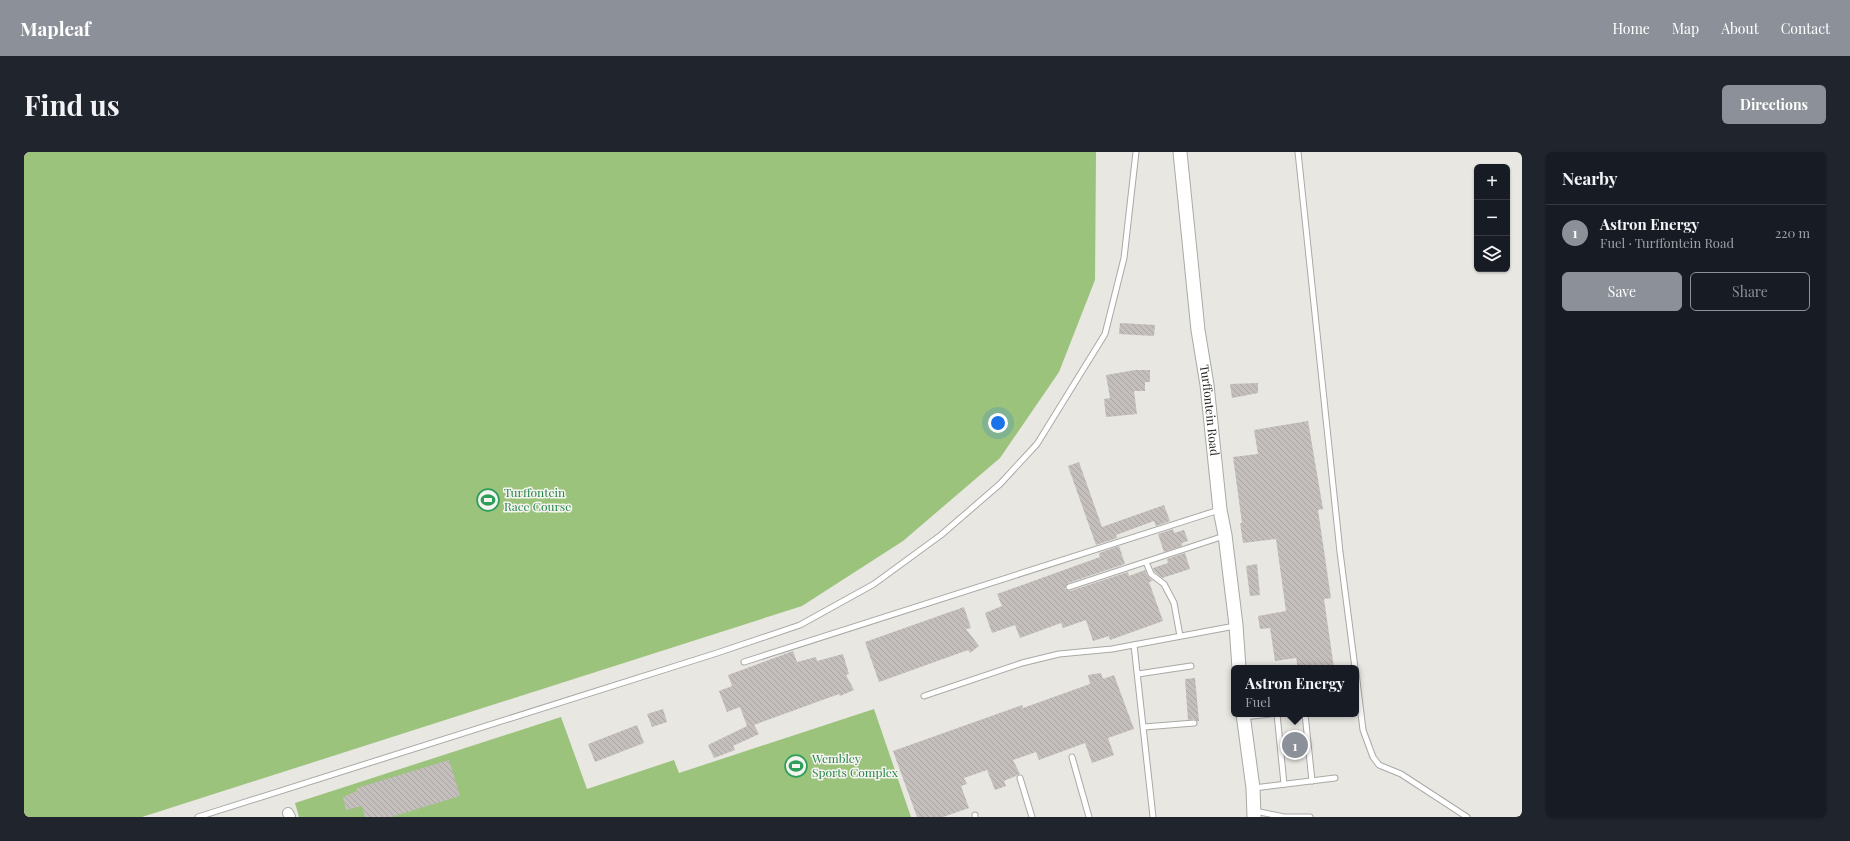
<!DOCTYPE html>
<html lang="en">
<head>
<meta charset="utf-8">
<style>
	body { margin:0; font-family:"Playfair Display",serif; background:#20242c; color:#f1f3f6 }
	.controls { position:absolute; right:12px; top:12px; display:grid; overflow:hidden; border-radius:6px; box-shadow:0 1px 3px #0004 }
	.controls button { width:36px; height:36px; display:grid; place-items:center; padding:0; border:0; border-bottom:1px solid #363941; background:#171b24; color:#f1f3f6; font:20px sans-serif }
	.you { position:absolute; left:974px; top:271px; width:14px; height:14px; margin:-10px; border:3px solid #fff; border-radius:50%; background:#1a73e8; box-shadow:0 0 0 6px #1a73e833 }
	.badge { display:grid; place-items:center; width:26px; height:26px; border-radius:50%; background:#8c9099; color:#fff; font-size:13px; font-weight:700 }
	.pin { position:absolute; translate:-50% -50%; border:2px solid #fff; box-shadow:0 1px 4px #0006 }
	.popup { position:absolute; left:1207px; top:513px; width:128px; height:52px; box-sizing:border-box; display:grid; place-content:center; border-radius:6px; background:#171b24; filter:drop-shadow(0 1px 3px #0005); font-size:13px; white-space:nowrap; color:#9ea1a6 }
	.popup b { font-size:15px; color:#f1f3f6 }
	.popup::after { content:''; position:absolute; left:50%; top:100%; margin-left:-8px; border:8px solid transparent; border-top-color:#171b24 }
	.list { margin:0; padding:0; list-style:none }
	h2 { display:flex; justify-content:space-between; align-items:center; height:52px; margin:0; padding:0 16px; font-size:17px }
	h2 small { font-size:13px; font-weight:400; color:#9ea1a6 }
	.list li { display:grid; grid-template-columns:26px 1fr auto; gap:12px; align-items:center; box-sizing:border-box; height:56px; padding:0 16px; border-top:1px solid #363941 }
	.list b { display:block; font-size:15px; white-space:nowrap }
	.list p { margin:0; font-size:13px; white-space:nowrap; color:#9ea1a6 }
	.list em { font-size:13px; font-style:normal; color:#9ea1a6 }
	.actions { display:flex; gap:8px; padding:12px 16px }
	.actions a { flex:1; padding:9px 0; border:1px solid #8c9099; border-radius:6px; text-align:center; font-size:14px; color:#8c9099 }
	.actions .main { background:#8c9099; color:#fff }
	.icon { flex:none; width:22px; height:22px; fill:none; stroke:currentColor; stroke-width:2; stroke-linecap:round; stroke-linejoin:round }
	.map { position:relative; flex:none; width:1498px; height:665px; overflow:hidden; border-radius:6px }
	header { display:flex; align-items:center; gap:24px; box-sizing:border-box; height:56px; padding:0 20px; background:#8c9099; color:#fff }
	header strong { font-size:19px }
	nav { display:flex; gap:22px; margin-inline-start:auto; font-size:14px }
	.intro { display:flex; align-items:center; justify-content:space-between; box-sizing:border-box; height:96px; padding:0 24px }
	h1 { margin:0; font-size:28px }
	.button { padding:10px 18px; border-radius:6px; background:#8c9099; color:#fff; font-size:14px; font-weight:700 }
	main { display:flex; gap:24px; padding:0 24px }
	aside { flex:1; background:#171b24; border-radius:6px; box-shadow:0 1px 3px #0004 }
	.map>svg:first-child { display:block }
</style>
</head>
<body>
<header>
<strong>Mapleaf</strong>
<nav><a>Home</a><a>Map</a><a>About</a><a>Contact</a></nav>
</header>
<div class="intro"><h1>Find us</h1><a class="button">Directions</a></div>
<main>
<div class="map">
<svg width="1498" height="665" viewBox="0 0 1498 665">
	<defs>
		<pattern id="building-back-hatch" width="6" height="6" patternUnits="userSpaceOnUse"><rect width="6" height="6" fill="#c4bfbc"/><path d="M-1 5l2 2M0 0l6 6M5-1l2 2" fill="none" stroke="#a8a4a1"/></pattern>
	</defs>
	<rect width="100%" height="100%" fill="#e8e7e2"/>
	<!-- garden -->
	<g fill="#9bc37c">
		<path d="M0,0H1072L1071,128L1035,220L976,306L879,389L778,454L118,665H0Z"/>
		<path d="M850,557L887,665H275L271,651L537,565L563,637L650,608L655,621Z"/>
	</g>
	<!-- building -->
	<g fill="url(#building-back-hatch)">
		<path d="M1096,171L1131,173L1130,184L1095,182Z"/>
		<path d="M1111,218H1126V230H1121V239H1110L1113,262L1082,265L1080,247L1086,246L1082,223Z"/>
		<path d="M1234,231V241L1208,246L1206,232Z"/>
		<path d="M1284,269L1299,357L1294,358L1307,446L1300,447L1310,516H1274L1272,506L1251,509L1246,476L1236,477L1234,464L1262,459L1252,387L1219,391L1216,371H1218L1209,305L1234,302L1230,278Z"/>
		<path d="M1055,310L1078,375L1140,353L1146,369L1132,374L1130,369L1092,383L1093,386L1072,393L1044,314Z"/>
		<path d="M1149,377L1150,381L1160,378L1164,389L1158,391V394L1140,400L1134,382Z"/>
		<path d="M1095,394L1101,412L1044,431L1041,437L1046,439L1104,420L1105,424L1121,418L1124,424L1129,429L1125,430L1139,469L1086,488L1085,484L1069,489L1062,468L1039,476L1037,471L996,486L991,473L968,481L961,461L978,454L973,442L1076,405L1075,401Z"/>
		<path d="M1161,401L1166,417L1138,426L1130,419L1129,416L1144,411L1143,407Z"/>
		<path d="M1233,412L1236,443L1226,444L1222,414Z"/>
		<path d="M940,455L947,476L942,477L955,494L946,501L944,498L855,530L841,490Z"/>
		<path d="M769,499L773,510L792,505L793,509L819,502L825,522L822,523L830,538L816,544L815,542L730,573L735,582L709,594L711,598L690,606L684,593L723,574L716,555L703,560L695,539L708,534L704,523Z"/>
		<path d="M1077,521L1079,527L1090,523L1110,577L1084,586L1090,603L1068,611L1061,591L1015,608L1012,600L989,608L996,622L980,629L982,634L971,638L963,618L940,626L943,632L937,634L945,656L919,665H893L869,599L998,553L999,556L1066,532L1064,523Z"/>
		<path d="M1171,526L1175,569H1173L1170,567L1164,568L1161,527Z"/>
		<path d="M639,557L643,570L628,575L623,562Z"/>
		<path d="M613,573L620,591L571,610L564,592Z"/>
		<path d="M425,608L436,644L367,665H341L338,654L322,658L319,645L333,639V636Z"/>
	</g>
	<g fill="none" stroke-linecap="round" stroke-linejoin="round">
		<!-- service casing -->
		<g stroke="#aaa9a5" stroke-width="7">
			<g id="service">
				<path d="M1274,0L1316,400L1331,516"/>
				<path d="M1122,410L1127,422L1140,432L1150,451L1156,484"/>
				<path d="M1045,435L1200,384"/>
				<path d="M1110,493L1129,665"/>
				<path d="M720,510L1195,358"/>
				<path d="M1332,521L1339,578L1349,605L1355,613L1377,622L1443,665"/>
				<path d="M1114,522L1167,514"/>
				<path d="M900,544L998,511L1035,502L1088,497L1211,474"/>
				<path d="M1253,562L1260,632"/>
				<path d="M1281,562L1288,629"/>
				<path d="M1220,565L1246,562"/>
				<path d="M1120,575L1170,571"/>
				<path d="M1048,605L1065,665"/>
				<path d="M996,626L1008,665"/>
				<path d="M1230,636L1311,626"/>
				<path d="M1231,659L1260,665H1286"/>
				<path d="M951,663V665"/>
				<path d="M174,665L693,501L776,473L850,432L917,383L976,332L1013,292L1081,182L1100,106L1112,0"/>
			</g>
		</g>
		<!-- minor casing -->
		<g stroke="#aaa9a5" stroke-width="12">
			<path id="minor" d="M264,661L266,665"/>
		</g>
		<!-- tertiary casing -->
		<g stroke="#aaa9a5" stroke-width="15">
			<g id="tertiary">
				<path id="s1" d="M1156,0L1174,178L1183,233L1196,358L1201,383L1212,473L1215,516"/>
				<path d="M1219,562L1229,636L1230,665"/>
			</g>
		</g>
		<!-- service -->
		<use href="#service" stroke="#fff" stroke-width="5"/>
		<!-- minor -->
		<use href="#minor" stroke="#fff" stroke-width="10"/>
		<!-- tertiary -->
		<use href="#tertiary" stroke="#fff" stroke-width="13"/>
	</g>
	<!-- icons -->
	<defs>
		<g id="stadium-ring" transform="scale(1.15)"><circle r="9.5" fill="#f5f4ef" stroke="#2e9e5b" stroke-width="1.5"/><path d="M0-5a6.5 5 0 1 0 0 10a6.5 5 0 1 0 0-10ZM-3.5-1.8h7v3.6h-7Z" fill="#2e9e5b"/></g>
	</defs>
	<g fill-rule="evenodd">
		<use href="#stadium-ring" x="464" y="348"/>
		<use href="#stadium-ring" x="772" y="614"/>
	</g>
	<g text-anchor="middle" stroke-width="3" stroke-linejoin="round" paint-order="stroke">
		<!-- street labels -->
		<g font-size="12" fill="#232321" stroke="#f5f4ef">
			<text dy="4" stroke="none"><textPath href="#s1" startOffset="260">Turffontein Road</textPath></text>
		</g>
		<!-- leisure labels -->
		<g font-size="12" fill="#27864d" stroke="#f5f4ef" text-anchor="start">
			<text x="480" y="345">Turffontein<tspan x="480" dy="14">Race Course</tspan></text>
			<text x="788" y="611">Wembley<tspan x="788" dy="14">Sports Complex</tspan></text>
		</g>
	</g>
</svg>
<div class="controls">
<button>+</button>
<button>−</button>
<button><svg class="icon" aria-label="layers" viewBox="0 0 24 24"><path d="M12 4l9 5-9 5-9-5zM3 14l9 5 9-5"/></svg></button>
</div>
<div class="you"></div>
<div class="pin badge" style="left:1271px;top:593px">1</div>
<div class="popup"><b>Astron Energy</b>Fuel</div>
</div>
<aside>
<h2>Nearby<small></small></h2>
<ul class="list">
<li><span class="badge">1</span><div><b>Astron Energy</b><p>Fuel · Turffontein Road</p></div><em>220 m</em></li>
</ul>
<div class="actions"><a class="main">Save</a><a>Share</a></div>
</aside>
</main>
</body>
</html>
